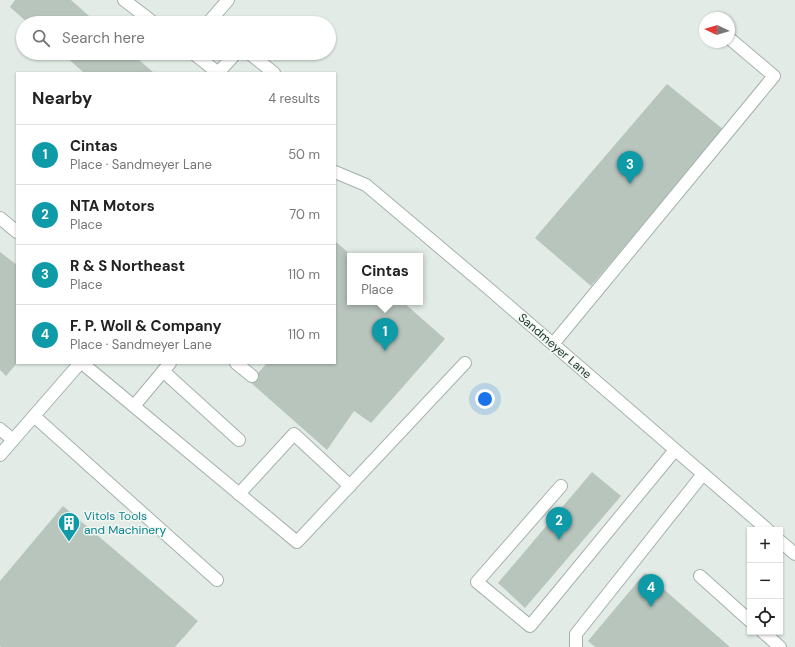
<!DOCTYPE html>
<html lang="en">
<head>
<meta charset="utf-8">
<style>
	body { margin:0; font-family:"DM Sans",sans-serif; background:#f6f6f6; color:#222 }
	.controls { position:absolute; right:12px; bottom:12px; display:grid; overflow:hidden; border-radius:0px; box-shadow:0 1px 3px #0004 }
	.controls button { width:36px; height:36px; display:grid; place-items:center; padding:0; border:0; border-bottom:1px solid #e0e0e0; background:#fff; color:#222; font:20px sans-serif }
	.compass { position:absolute; left:699px; top:12px; width:36px; height:36px; border-radius:50%; background:#fff; box-shadow:0 1px 3px #0004; rotate:274deg }
	.you { position:absolute; left:485px; top:399px; width:14px; height:14px; margin:-10px; border:3px solid #fff; border-radius:50%; background:#1a73e8; box-shadow:0 0 0 6px #1a73e833 }
	.badge { display:grid; place-items:center; width:26px; height:26px; border-radius:50%; background:#b45309; color:#fff; font-size:13px; font-weight:700 }
	.pin { position:absolute; translate:-50% -33px; filter:drop-shadow(0 1px 2px #0008) }
	.pin::after { content:''; position:absolute; top:21px; width:14px; height:12px; background:inherit; clip-path:polygon(0 0,100% 0,50% 100%) }
	.popup { position:absolute; left:347px; top:253px; width:76px; height:52px; box-sizing:border-box; display:grid; place-content:center; border-radius:0px; background:#fff; filter:drop-shadow(0 1px 3px #0005); font-size:13px; white-space:nowrap; color:#767676 }
	.popup b { font-size:15px; color:#222 }
	.popup::after { content:''; position:absolute; left:50%; top:100%; margin-left:-8px; border:8px solid transparent; border-top-color:#fff }
	.list { margin:0; padding:0; list-style:none }
	h2 { display:flex; justify-content:space-between; align-items:center; height:52px; margin:0; padding:0 16px; font-size:17px }
	h2 small { font-size:13px; font-weight:400; color:#767676 }
	.list li { display:grid; grid-template-columns:26px 1fr auto; gap:12px; align-items:center; box-sizing:border-box; height:60px; padding:0 16px; border-top:1px solid #e0e0e0 }
	.list b { display:block; font-size:15px; white-space:nowrap }
	.list p { margin:0; font-size:13px; white-space:nowrap; color:#767676 }
	.list em { font-size:13px; font-style:normal; color:#767676 }
	.icon { flex:none; width:22px; height:22px; fill:none; stroke:currentColor; stroke-width:2; stroke-linecap:round; stroke-linejoin:round }
	.map { position:relative; flex:none; width:795px; height:647px; overflow:hidden }
	.search { position:absolute; background:#fff; box-shadow:0 1px 3px #0004; left:16px; top:16px; width:320px; height:44px; display:flex; align-items:center; gap:10px; box-sizing:border-box; padding:0 14px; border-radius:22px; color:#767676; font-size:15px }
	.panel { position:absolute; background:#fff; box-shadow:0 1px 3px #0004; left:16px; top:72px; width:320px; height:292px; border-radius:0px }
	.map>svg:first-child { display:block }
</style>
</head>
<body>
<div class="map">
<svg width="795" height="647" viewBox="0 0 795 647">
	<rect width="100%" height="100%" fill="#e2ebe5"/>
	<!-- building -->
	<g fill="#b8c5bd">
		<path d="M15,0H71L97,23H28L10,7Z"/>
		<path d="M62,53H131L154,73H84Z"/>
		<path d="M667,84L724,130L591,286L535,238Z"/>
		<path d="M335,241L352,256H350V302H403L445,339L371,423L354,411L327,450L250,382L267,363H335Z"/>
		<path d="M0,252L17,265V363L6,376L0,370Z"/>
		<path d="M592,472L621,496L525,608L498,583Z"/>
		<path d="M63,506L198,621L175,647H1L0,646V581Z"/>
		<path d="M645,573L730,647H595L588,641Z"/>
	</g>
	<g fill="none" stroke-linecap="round" stroke-linejoin="round">
		<!-- minor casing -->
		<g stroke="#a5b2ab" stroke-width="14">
			<g id="minor">
				<path d="M124,0L154,23"/>
				<path d="M208,23L228,0"/>
				<path d="M193,53L217,72"/>
				<path d="M249,53L274,73"/>
				<path d="M218,73L236,53"/>
				<path d="M335,172L366,185L488,288L768,530"/>
				<path d="M0,218L17,232"/>
				<path d="M553,344L774,76L729,38"/>
				<path d="M82,363L297,542L465,363"/>
				<path d="M236,363L252,376"/>
				<path d="M163,371L239,440"/>
				<path d="M134,406L170,363"/>
				<path d="M34,416L217,580"/>
				<path d="M0,429L13,440"/>
				<path d="M0,455L80,363"/>
				<path d="M561,486L477,582L530,626L675,450"/>
				<path d="M239,494L294,434L350,486"/>
				<path d="M780,541L795,554"/>
				<path d="M700,576L750,621"/>
				<path d="M763,632L780,647"/>
				<path d="M576,647V634L703,474"/>
			</g>
		</g>
		<!-- minor -->
		<use href="#minor" stroke="#fff" stroke-width="12"/>
	</g>
	<!-- icons -->
	<defs>
		<g id="building-pin" transform="scale(1.15)"><path d="M0 17L-7.5 6A9.5 9.5 0 1 1 7.5 6Z" fill="#0f9aa8" stroke="#f2f8f4"/><path d="M-4-6H4V6H1V3H-1V6H-4ZM-2.5-4.3h1.7v1.8h-1.7ZM.8-4.3h1.7v1.8H.8ZM-2.5-1h1.7V.8h-1.7ZM.8-1h1.7V.8H.8Z" fill="#fff"/></g>
	</defs>
	<g fill-rule="evenodd">
		<use href="#building-pin" x="69" y="523"/>
	</g>
	<g text-anchor="middle" stroke-width="3" stroke-linejoin="round" paint-order="stroke">
		<!-- street labels -->
		<g font-size="12" fill="#243a2f" stroke="#f2f8f4">
			<text transform="translate(555 346) rotate(41)" y="4">Sandmeyer Lane</text>
		</g>
		<!-- culture labels -->
		<g font-size="12" fill="#0d838f" stroke="#f2f8f4" text-anchor="start">
			<text x="84" y="520">Vitols Tools<tspan x="84" dy="14">and Machinery</tspan></text>
		</g>
	</g>
</svg>
<div class="controls">
<button>+</button>
<button>−</button>
<button><svg class="icon" aria-label="locate" viewBox="0 0 24 24"><circle cx="12" cy="12" r="6"/><path d="M12 2v4M12 18v4M2 12h4M18 12h4"/></svg></button>
</div>
<svg class="compass" viewBox="-18 -18 36 36"><path d="M0-13l5 13h-10z" fill="#e53935"/><path d="M0 13l5-13h-10z" fill="#767676"/></svg>
<div class="you"></div>
<div class="pin badge" style="left:385px;top:351px;background:#0f9aa8">1</div>
<div class="popup"><b>Cintas</b>Place</div>
<div class="pin badge" style="left:559px;top:540px;background:#0f9aa8">2</div>
<div class="pin badge" style="left:630px;top:184px;background:#0f9aa8">3</div>
<div class="pin badge" style="left:651px;top:607px;background:#0f9aa8">4</div>
<div class="search"><svg class="icon" aria-label="search" viewBox="0 0 24 24"><circle cx="10" cy="10" r="6"/><path d="M15 15l6 6"/></svg>Search here</div>
<section class="panel">
<h2>Nearby<small>4 results</small></h2>
<ul class="list">
<li><span class="badge" style="background:#0f9aa8">1</span><div><b>Cintas</b><p>Place · Sandmeyer Lane</p></div><em>50 m</em></li>
<li><span class="badge" style="background:#0f9aa8">2</span><div><b>NTA Motors</b><p>Place</p></div><em>70 m</em></li>
<li><span class="badge" style="background:#0f9aa8">3</span><div><b>R &amp; S Northeast</b><p>Place</p></div><em>110 m</em></li>
<li><span class="badge" style="background:#0f9aa8">4</span><div><b>F. P. Woll &amp; Company</b><p>Place · Sandmeyer Lane</p></div><em>110 m</em></li>
</ul>
</section>
</div>
</body>
</html>
